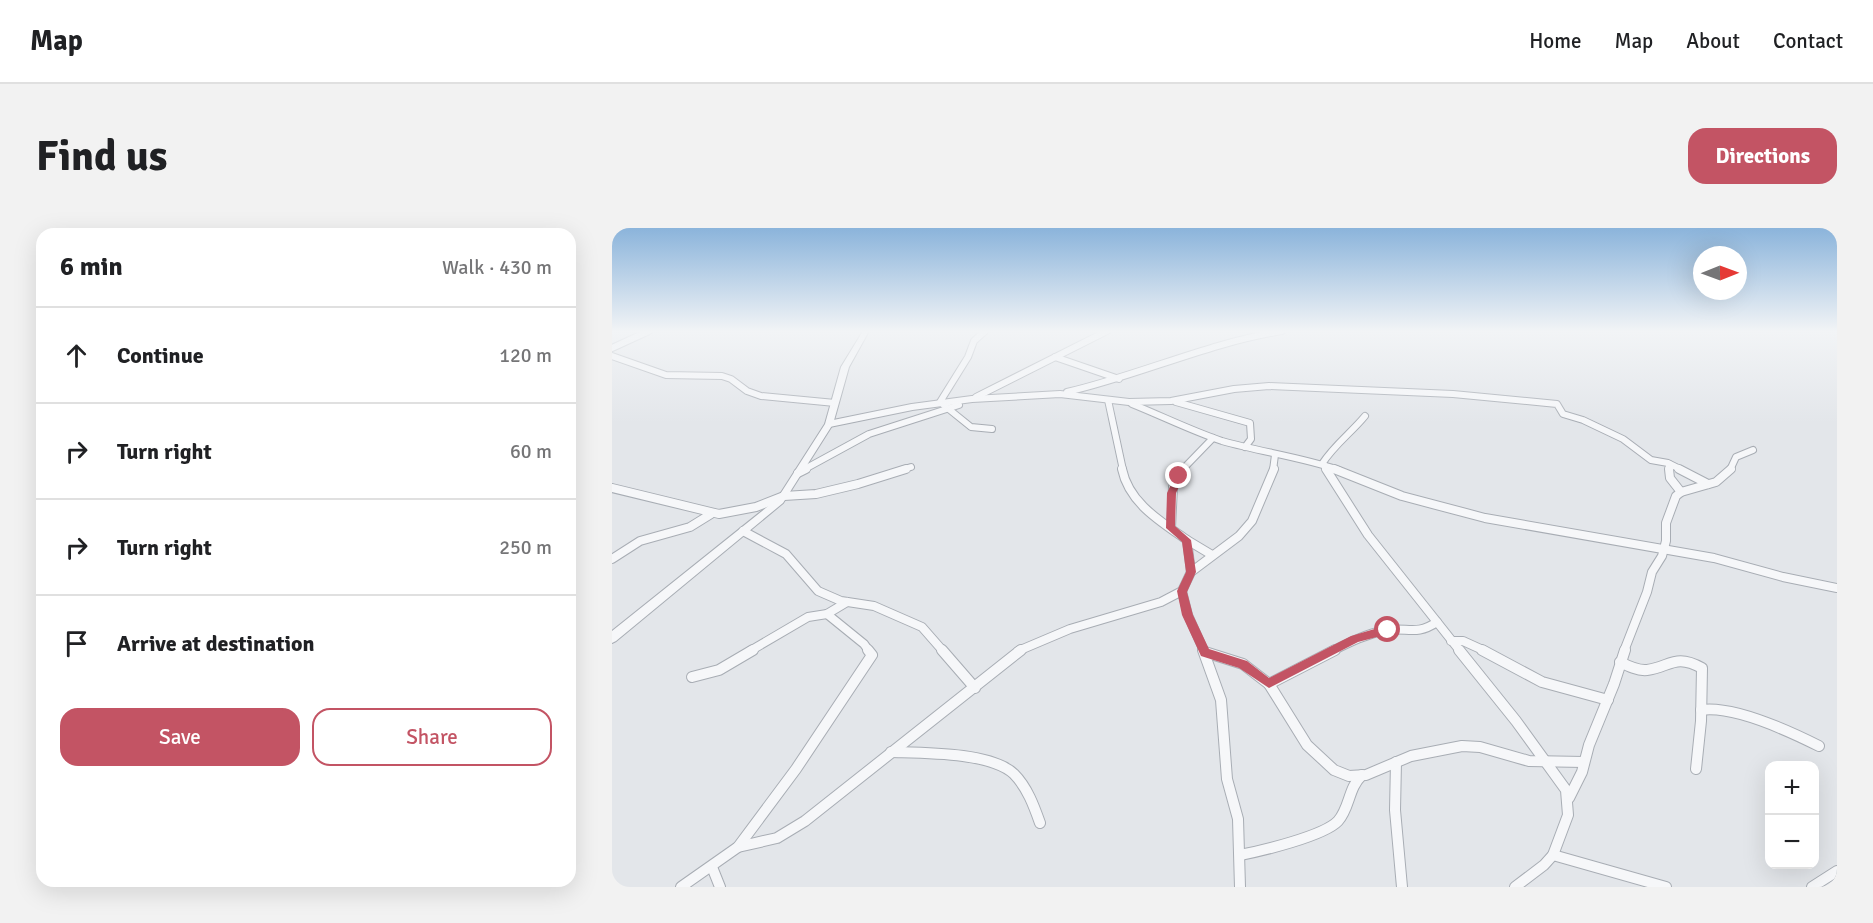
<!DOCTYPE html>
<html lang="en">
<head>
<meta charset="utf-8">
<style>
	body { margin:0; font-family:Signika,sans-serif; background:#f2f2f2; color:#202124 }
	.controls { position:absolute; right:18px; bottom:18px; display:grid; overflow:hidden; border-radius:12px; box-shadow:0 6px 24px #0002 }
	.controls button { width:54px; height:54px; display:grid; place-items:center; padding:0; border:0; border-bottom:2px solid #e0e0e0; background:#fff; color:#202124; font:30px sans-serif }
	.compass { position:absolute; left:1081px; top:18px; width:54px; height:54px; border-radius:50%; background:#fff; box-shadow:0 6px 24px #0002; rotate:89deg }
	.stop { position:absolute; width:18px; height:18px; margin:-14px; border:4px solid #c35464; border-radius:50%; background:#fff }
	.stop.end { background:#c35464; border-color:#fff; box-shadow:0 2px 6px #0008 }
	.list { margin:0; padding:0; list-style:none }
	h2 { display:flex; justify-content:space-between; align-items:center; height:78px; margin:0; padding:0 24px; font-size:26px }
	h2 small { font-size:20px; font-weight:400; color:#757577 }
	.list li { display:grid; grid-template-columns:39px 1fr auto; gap:18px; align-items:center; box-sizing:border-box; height:96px; padding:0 24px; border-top:2px solid #e0e0e0 }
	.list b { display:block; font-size:22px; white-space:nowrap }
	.list em { font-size:20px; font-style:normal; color:#757577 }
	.actions { display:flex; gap:12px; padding:18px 24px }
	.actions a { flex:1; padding:14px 0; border:2px solid #c35464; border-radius:18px; text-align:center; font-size:21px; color:#c35464 }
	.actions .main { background:#c35464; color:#fff }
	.icon { flex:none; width:33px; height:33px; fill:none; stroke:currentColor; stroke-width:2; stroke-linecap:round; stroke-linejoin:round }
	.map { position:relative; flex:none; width:1225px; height:659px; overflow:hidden; border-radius:18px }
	header { display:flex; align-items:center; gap:36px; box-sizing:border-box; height:84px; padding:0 30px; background:#fff; border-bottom:2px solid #e0e0e0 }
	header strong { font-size:28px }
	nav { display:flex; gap:33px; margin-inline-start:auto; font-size:21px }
	.intro { display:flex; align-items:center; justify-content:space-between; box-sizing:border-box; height:144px; padding:0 36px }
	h1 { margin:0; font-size:42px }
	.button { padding:15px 27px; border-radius:18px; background:#c35464; color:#fff; font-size:21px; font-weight:700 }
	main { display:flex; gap:36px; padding:0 36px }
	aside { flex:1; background:#fff; border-radius:18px; box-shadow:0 6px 24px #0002 }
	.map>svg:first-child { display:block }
</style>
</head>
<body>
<header>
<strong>Map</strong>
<nav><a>Home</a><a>Map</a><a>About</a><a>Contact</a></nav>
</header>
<div class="intro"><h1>Find us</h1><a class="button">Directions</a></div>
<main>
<aside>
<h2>6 min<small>Walk · 430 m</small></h2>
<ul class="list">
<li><svg class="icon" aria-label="ahead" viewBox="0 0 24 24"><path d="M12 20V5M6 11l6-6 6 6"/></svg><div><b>Continue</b></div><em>120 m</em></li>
<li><svg class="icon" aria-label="right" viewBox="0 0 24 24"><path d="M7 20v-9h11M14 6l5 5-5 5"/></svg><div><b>Turn right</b></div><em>60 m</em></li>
<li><svg class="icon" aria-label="right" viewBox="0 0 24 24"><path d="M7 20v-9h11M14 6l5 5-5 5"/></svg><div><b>Turn right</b></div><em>250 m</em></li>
<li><svg class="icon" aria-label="arrive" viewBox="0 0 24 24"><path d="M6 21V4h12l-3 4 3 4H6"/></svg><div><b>Arrive at destination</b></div></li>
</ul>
<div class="actions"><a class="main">Save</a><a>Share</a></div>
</aside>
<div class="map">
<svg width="1225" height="659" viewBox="0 0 1225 659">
	<rect width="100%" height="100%" fill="#e3e6ea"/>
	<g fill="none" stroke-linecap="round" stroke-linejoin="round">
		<!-- minor-far2 casing -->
		<g stroke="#a8adb4" stroke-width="8">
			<g id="minor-far2">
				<path d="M373,103L362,113L356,129L328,174L359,199L380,201"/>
				<path d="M0,120L37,103"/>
				<path d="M0,128L54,147L110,148L119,151L135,163L149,168L223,175"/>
				<path d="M443,129L507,151"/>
				<path d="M455,164C528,147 596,115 670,103"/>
				<path d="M364,169L495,103"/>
				<path d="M496,172L511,242"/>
				<path d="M564,174L638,195L639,211L633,219"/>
				<path d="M520,176C550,188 580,203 610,213C649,224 689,229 727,242"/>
				<path d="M217,196L300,179L360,171L448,166L517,174L559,173L622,161L657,158L841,166L945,176L951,186L971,192L1011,211L1039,232L1056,235L1070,242"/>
				<path d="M710,236C722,217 739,205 753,188"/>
				<path d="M1057,236V242"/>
				<path d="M712,237L715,242"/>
				<path d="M191,242L257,206L347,177"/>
				<path d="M289,242L299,239"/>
				<path d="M570,242L601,210"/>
				<path d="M661,242L663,227"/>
				<path d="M1118,242L1124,229L1141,222"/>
			</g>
		</g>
		<!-- minor-far1 casing -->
		<g stroke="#a8adb4" stroke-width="10">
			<g id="minor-far1">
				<path d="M510,241C517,275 548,293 575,312L579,344"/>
				<path d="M714,241L756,307L848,423"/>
				<path d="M722,241L790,268L873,290L1102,330L1171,349L1225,360"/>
				<path d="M1057,241L1058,250L1069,264"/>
				<path d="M1067,241L1096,256"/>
				<path d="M186,245L194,241"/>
				<path d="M0,260L107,286L144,279L172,268L204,266L246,256L294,241"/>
				<path d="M559,300L561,259L572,241"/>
				<path d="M131,303L174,326L206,363L229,373L262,378L310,399L331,423"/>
				<path d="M575,312L600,327"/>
				<path d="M0,331L28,313L78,299L99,286"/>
				<path d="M570,363L576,387L592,423"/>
				<path d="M215,386L252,416L257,423"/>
				<path d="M839,413H851L873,423"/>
				<path d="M138,423L196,389L215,386L235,374"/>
				<path d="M406,423L458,401L549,374L570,363L579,344L627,308L640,293L662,241"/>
				<path d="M720,423C738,414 754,406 774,402C796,399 804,408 825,394"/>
				<path d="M1012,423L1035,364L1040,344L1050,328L1054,313V295L1064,268L1069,264L1104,254L1119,241"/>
			</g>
		</g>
		<!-- minor casing -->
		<g stroke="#a8adb4" stroke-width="12">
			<g id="minor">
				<path d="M330,422L363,460"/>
				<path d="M591,422L609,472L615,551L626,591L628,659"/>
				<path d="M847,422L904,493L954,562L956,587L941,627"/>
				<path d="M870,422L930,454L996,472"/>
				<path d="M593,424L631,436L657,456L723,422"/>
				<path d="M1008,434C1016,438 1026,443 1035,442C1058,439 1063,425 1090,440L1089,493L1084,541"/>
				<path d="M80,449L107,442L141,422"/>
				<path d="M657,456L695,517L722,542L737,548L754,547L799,528L850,518L868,519L917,533L972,534"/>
				<path d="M1089,482C1122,477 1177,503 1207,518"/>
				<path d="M279,524C310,525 379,524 402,546C415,559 422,578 428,595"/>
				<path d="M784,534L783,582L790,659"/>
				<path d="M957,570L970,544L977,517L1002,456L1013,422"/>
				<path d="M126,619L165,610L193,593L409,422"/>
				<path d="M628,627C649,623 712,608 726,593C738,580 736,560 750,547"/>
				<path d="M100,639L108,659"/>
				<path d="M69,659L126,619L184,541L260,427L256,422"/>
				<path d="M903,659L932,637L941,627L1054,659"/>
				<path d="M1200,659L1225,643"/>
			</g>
		</g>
		<!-- tertiary casing -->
		<g stroke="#a8adb4" stroke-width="2">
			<path id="tertiary" d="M251,103H257L237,139L221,196L171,275L4,413L0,415V403L165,271L213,196L229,139Z"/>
		</g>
		<!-- minor-far2 -->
		<use href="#minor-far2" stroke="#f6f7f9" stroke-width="6"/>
		<!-- minor-far1 -->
		<use href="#minor-far1" stroke="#f6f7f9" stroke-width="8"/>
		<!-- minor -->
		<use href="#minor" stroke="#f6f7f9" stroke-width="10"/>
		<!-- tertiary -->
		<use href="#tertiary" fill="#f6f7f9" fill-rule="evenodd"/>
	</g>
	<!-- sky -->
	<linearGradient id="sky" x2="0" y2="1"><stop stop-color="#8bb4db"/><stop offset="0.53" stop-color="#f2f4f6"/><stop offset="1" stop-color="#f2f4f6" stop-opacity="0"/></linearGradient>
	<rect width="1225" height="195" fill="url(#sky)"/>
	<!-- route -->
	<path fill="#c35464" d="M564,246L572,248L564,265L563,298L579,312L584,344L575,364L581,387L597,421L635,433L657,450L739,408L776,397L780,399V405L746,414L657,460L627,440L589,428L570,387L565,363L574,344L570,314L554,300L555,265Z"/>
</svg>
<div class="controls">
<button>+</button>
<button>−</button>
</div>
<svg class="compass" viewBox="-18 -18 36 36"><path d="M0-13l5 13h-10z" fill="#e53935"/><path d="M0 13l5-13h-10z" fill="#757577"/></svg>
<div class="stop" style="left:776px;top:402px"></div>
<div class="stop end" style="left:567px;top:248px"></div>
</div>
</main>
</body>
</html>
